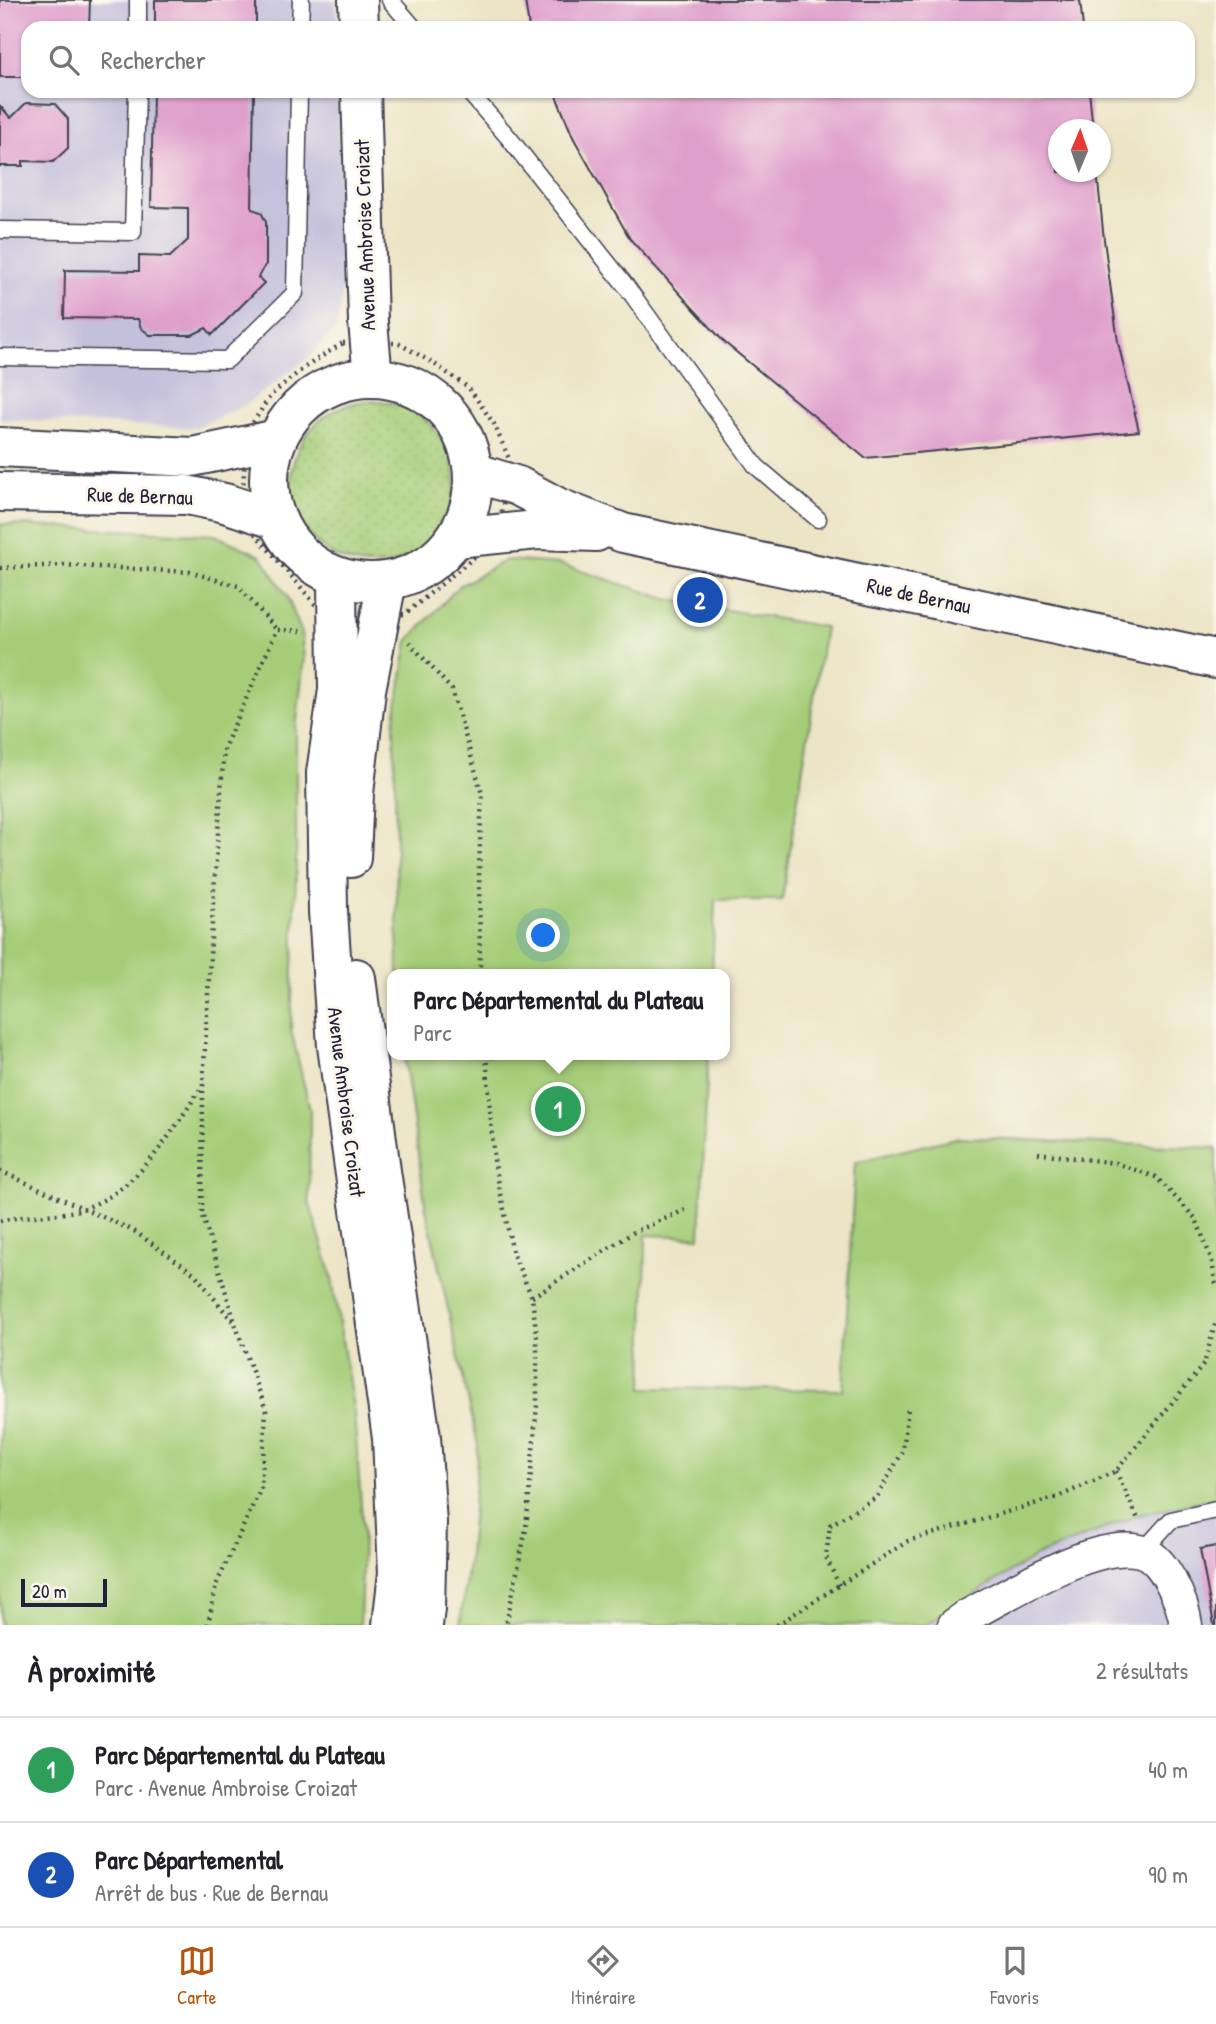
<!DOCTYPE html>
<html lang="fr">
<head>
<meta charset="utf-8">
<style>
	body { margin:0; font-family:"Patrick Hand",sans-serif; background:#f6f6f6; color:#202124 }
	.compass { position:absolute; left:1048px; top:119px; width:63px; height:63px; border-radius:50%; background:#fff; box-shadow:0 2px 5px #0004; rotate:2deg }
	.scale { position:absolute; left:21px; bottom:18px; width:86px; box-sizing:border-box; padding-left:7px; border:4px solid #22223b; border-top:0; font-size:19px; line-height:24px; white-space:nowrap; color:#22223b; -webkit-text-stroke:5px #fbf7ec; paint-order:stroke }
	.you { position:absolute; left:544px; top:936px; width:24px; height:24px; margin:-18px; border:5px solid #fff; border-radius:50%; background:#1a73e8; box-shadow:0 0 0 10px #1a73e833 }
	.badge { display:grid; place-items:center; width:46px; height:46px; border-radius:50%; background:#b45309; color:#fff; font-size:23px; font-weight:700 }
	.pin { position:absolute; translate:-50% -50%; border:4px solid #fff; box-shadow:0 2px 7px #0006 }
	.popup { position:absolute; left:387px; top:969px; width:343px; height:91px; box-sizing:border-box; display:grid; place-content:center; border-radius:14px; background:#fff; filter:drop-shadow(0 2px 5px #0005); font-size:23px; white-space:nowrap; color:#757577 }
	.popup b { font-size:26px; color:#202124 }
	.popup::after { content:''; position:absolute; left:50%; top:100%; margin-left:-14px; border:14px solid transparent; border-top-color:#fff }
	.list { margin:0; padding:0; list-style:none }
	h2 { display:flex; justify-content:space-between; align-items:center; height:91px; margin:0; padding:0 28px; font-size:30px }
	h2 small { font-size:23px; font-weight:400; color:#757577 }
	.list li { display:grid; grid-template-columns:46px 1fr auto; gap:21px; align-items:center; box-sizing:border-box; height:105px; padding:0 28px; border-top:2px solid #e0e0e0 }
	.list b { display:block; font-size:26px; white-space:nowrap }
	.list p { margin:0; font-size:23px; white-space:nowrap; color:#757577 }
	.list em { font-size:23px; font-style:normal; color:#757577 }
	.icon { flex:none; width:38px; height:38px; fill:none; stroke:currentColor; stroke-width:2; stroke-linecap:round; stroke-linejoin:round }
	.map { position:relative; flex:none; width:1216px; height:1625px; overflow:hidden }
	.search { position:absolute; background:#fff; box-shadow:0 2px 5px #0004; left:21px; right:21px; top:21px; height:77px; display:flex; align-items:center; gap:18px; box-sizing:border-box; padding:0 24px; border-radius:21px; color:#757577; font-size:26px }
	.sheet { height:301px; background:#fff }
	nav { display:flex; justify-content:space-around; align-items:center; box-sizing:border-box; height:98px; border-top:2px solid #e0e0e0; background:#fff; font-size:19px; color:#757577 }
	nav a { display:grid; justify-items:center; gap:4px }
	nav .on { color:#b45309 }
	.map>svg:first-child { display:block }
</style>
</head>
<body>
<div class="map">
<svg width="1216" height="1625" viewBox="0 0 1216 1625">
	<defs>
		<pattern id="grass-dots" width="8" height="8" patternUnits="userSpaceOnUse" patternTransform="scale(1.75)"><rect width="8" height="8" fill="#a5cd78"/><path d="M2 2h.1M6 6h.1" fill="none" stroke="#8eb069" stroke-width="1.8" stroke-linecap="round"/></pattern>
	</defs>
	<rect width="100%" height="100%" fill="#fbf7ec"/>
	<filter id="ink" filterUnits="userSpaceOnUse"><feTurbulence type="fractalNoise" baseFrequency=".0143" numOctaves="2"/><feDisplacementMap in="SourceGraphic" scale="14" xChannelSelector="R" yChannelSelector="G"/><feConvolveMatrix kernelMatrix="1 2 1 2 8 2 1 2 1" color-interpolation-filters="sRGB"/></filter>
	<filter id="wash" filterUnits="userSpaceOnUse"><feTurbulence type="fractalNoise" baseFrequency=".00686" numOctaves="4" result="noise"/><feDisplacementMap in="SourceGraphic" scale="28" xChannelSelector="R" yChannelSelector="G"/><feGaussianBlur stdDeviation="1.57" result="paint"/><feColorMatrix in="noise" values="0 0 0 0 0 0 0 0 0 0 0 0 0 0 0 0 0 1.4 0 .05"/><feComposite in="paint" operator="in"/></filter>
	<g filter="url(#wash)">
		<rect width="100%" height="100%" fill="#ebe4c5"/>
		<!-- industrial -->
		<g fill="#c4c0db">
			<path d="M0,0H336L337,28H28V91H338L342,298L336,328L308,358L245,405L195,428L0,419Z"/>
			<path d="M1216,1498V1625H925L1034,1557L1138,1515Z"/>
		</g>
		<!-- grass -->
		<circle fill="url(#grass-dots)" stroke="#64785a" stroke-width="2" cx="373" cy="483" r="82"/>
		<!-- green -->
		<g fill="#a5cd78" stroke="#64785a" stroke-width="2">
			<path d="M0,524L215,535L261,556L287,596L301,631L304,658L296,729V875L291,1030L310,1110L309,1202L331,1273L354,1413L363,1531L360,1625H0Z"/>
			<path d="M506,560L560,564L670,600L825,627L782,900H715L712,974H398L394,724L408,641L459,586Z"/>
			<path d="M404,1055H708L700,1237L646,1235L643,1388L843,1390L855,1162L959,1137L1216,1148V1498L1138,1515L1034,1557L925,1625H460L469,1556L478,1445L426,1209Z"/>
		</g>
		<g id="blocks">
			<!-- building -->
			<g fill="#df9fcc">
				<path d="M0,0H90L89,28H28V77H0Z"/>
				<rect x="155" y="0" width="101" height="28"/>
				<path d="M525,0H1080L1083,28H529Z"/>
				<path d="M153,91H254L252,209L261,212L266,222V264L258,277L264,283L212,335L206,328L192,335H150L141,328L138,319L64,318L65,270L139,271V256L170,257L188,240V208L151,207Z"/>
				<path d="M554,91H1089L1093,130H1058V172H1097L1104,240L1118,342L1139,431L865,458L724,342L630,239L573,137Z"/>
				<path d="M26,103L55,104L68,119V148L53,162L23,161V166H0V106L11,118Z"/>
				<path d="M1216,1546V1625H1214L1200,1549Z"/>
			</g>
		</g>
	</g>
	<g filter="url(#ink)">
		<use href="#blocks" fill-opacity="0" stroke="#403f50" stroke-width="2"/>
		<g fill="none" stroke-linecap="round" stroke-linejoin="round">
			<!-- service casing -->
			<g stroke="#403f50" stroke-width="19">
				<g id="service">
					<path d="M390,0L414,28"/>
					<path d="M138,28V0"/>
					<path d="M300,28L301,0"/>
					<path d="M468,91L509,138L626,286L756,466L818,519"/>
					<path d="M0,230L133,232L137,91"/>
					<path d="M0,357L227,360L295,293L299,91"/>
					<path d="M1143,1551L1171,1520L1216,1510"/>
				</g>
			</g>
			<!-- minor casing -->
			<g stroke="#403f50" stroke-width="35">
				<path id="minor" d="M954,1625L967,1616C1010,1594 1093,1540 1140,1551C1164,1556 1183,1603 1186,1625"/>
			</g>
			<!-- tertiary casing -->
			<g stroke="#403f50" stroke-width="42">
				<g id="tertiary">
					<path d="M358,0L359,28"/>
					<path d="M361,91L368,322L373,378"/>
					<circle cx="371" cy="480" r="102"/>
					<path d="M0,447L192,457L277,439"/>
					<path d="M473,472L518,486L559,508L623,533L1216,659"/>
					<path d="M0,492L187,495L225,503L277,520"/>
					<path d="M456,538L538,530L596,532"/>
					<path d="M337,577L338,690L326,773L328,911L337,1046L392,1438L398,1573L392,1625"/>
					<path d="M351,858L354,793L366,690L387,581"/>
					<path d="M356,978L381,1171L421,1437L427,1523L425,1608L423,1625"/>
				</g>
			</g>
			<!-- path -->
			<g stroke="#403f50" stroke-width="4.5" stroke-dasharray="2 5" stroke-linecap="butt">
				<path d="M343,343H398L433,363L469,388L494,424L510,461L503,507L488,546L405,614L362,617L337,614L315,604L246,523L242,509L246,433L271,395L305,367Z"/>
				<path d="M0,568L63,565L190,572L238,586L277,630"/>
				<path d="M409,642L452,690L482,794L479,868L480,974"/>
				<path d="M486,1055L494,1160L513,1254L532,1297L537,1338V1405L526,1529L506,1625"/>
				<path d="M1038,1153L1115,1163L1156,1177L1196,1219L1212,1261L1216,1286"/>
				<path d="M0,1171L134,1231L195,1274L233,1322"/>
				<path d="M0,1221C26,1214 61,1217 85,1208C140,1189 172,1131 203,1085"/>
				<path d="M532,1297L634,1232L685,1210"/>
				<path d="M1116,1471L1139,1521"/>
				<path d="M839,1585L826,1557L830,1525L877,1497L903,1451L908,1408"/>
				<path d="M208,1625L216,1585L261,1488L266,1410L236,1326L202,1213L203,1085L213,904L224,748L277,630L306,631"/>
				<path d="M777,1625L908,1541L1058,1497L1116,1471L1204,1364L1216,1321"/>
			</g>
			<!-- service -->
			<use href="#service" stroke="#fff" stroke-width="16"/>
			<!-- minor -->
			<use href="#minor" stroke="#fff" stroke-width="32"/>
			<!-- tertiary -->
			<use href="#tertiary" stroke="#fff" stroke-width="38"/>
		</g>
	</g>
	<g text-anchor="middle" stroke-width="6" stroke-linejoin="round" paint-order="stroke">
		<!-- street labels -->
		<g font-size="21" fill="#22223b" stroke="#fbf7ec">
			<text transform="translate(365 235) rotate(-92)" y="7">Avenue Ambroise Croizat</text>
			<text transform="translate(140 496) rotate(2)" y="7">Rue de Bernau</text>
			<text transform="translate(919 596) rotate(12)" y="7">Rue de Bernau</text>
			<text transform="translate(346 1102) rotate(83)" y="7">Avenue Ambroise Croizat</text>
		</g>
	</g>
</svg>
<svg class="compass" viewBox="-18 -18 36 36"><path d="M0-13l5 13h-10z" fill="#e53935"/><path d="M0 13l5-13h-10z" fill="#757577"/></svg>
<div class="scale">20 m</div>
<div class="you"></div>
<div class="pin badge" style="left:558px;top:1109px;background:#2e9e5b">1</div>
<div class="popup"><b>Parc Départemental du Plateau</b>Parc</div>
<div class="pin badge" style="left:700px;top:600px;background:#1a4fb4">2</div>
<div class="search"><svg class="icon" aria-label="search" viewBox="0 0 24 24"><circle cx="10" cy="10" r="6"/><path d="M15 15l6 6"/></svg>Rechercher</div>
</div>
<section class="sheet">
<h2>À proximité<small>2 résultats</small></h2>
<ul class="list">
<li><span class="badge" style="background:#2e9e5b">1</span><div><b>Parc Départemental du Plateau</b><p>Parc · Avenue Ambroise Croizat</p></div><em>40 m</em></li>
<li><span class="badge" style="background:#1a4fb4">2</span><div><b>Parc Départemental</b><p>Arrêt de bus · Rue de Bernau</p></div><em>90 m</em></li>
</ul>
</section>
<nav>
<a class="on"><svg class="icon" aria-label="map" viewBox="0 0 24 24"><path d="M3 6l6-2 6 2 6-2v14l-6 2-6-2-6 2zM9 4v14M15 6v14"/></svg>Carte</a>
<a><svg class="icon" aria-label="directions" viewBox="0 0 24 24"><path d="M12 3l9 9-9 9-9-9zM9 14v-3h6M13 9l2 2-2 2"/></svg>Itinéraire</a>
<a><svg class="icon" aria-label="saved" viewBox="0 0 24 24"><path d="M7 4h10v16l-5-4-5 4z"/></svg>Favoris</a>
</nav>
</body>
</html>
